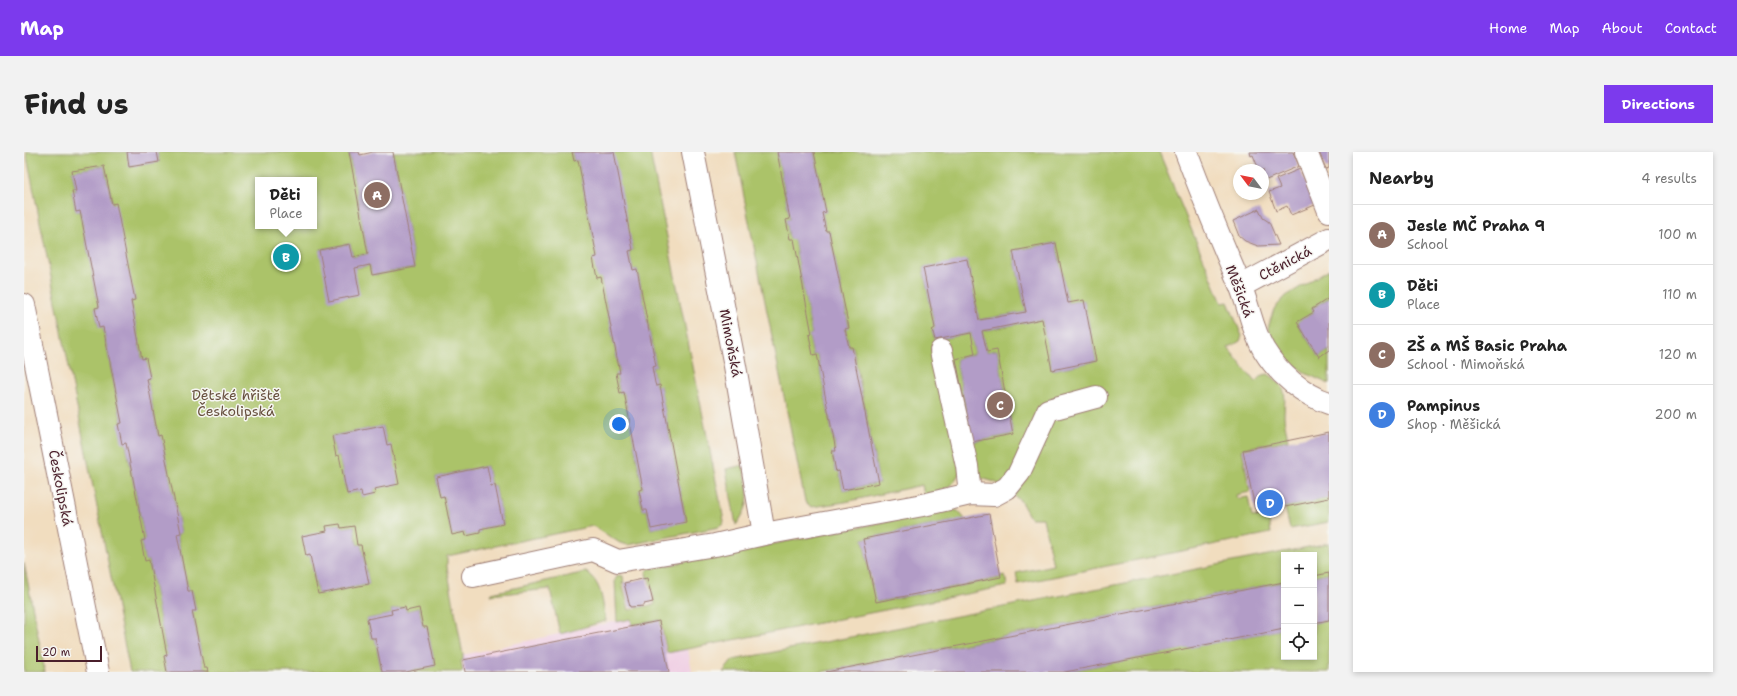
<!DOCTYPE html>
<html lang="en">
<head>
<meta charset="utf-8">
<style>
	body { margin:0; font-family:"Shantell Sans",sans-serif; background:#f2f2f2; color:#222 }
	.controls { position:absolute; right:12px; bottom:12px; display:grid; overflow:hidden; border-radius:0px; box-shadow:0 2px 6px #0003 }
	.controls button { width:36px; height:36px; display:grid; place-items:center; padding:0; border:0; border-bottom:1px solid #e0e0e0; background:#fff; color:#222; font:20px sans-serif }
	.compass { position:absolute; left:1209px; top:12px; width:36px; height:36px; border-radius:50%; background:#fff; box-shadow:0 2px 6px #0003; rotate:302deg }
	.scale { position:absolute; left:12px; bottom:10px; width:66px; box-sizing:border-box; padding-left:4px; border:2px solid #4a1f2b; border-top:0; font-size:11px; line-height:14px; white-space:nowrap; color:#4a1f2b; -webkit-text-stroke:3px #f6f6f2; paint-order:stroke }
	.you { position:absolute; left:595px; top:272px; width:14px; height:14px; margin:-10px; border:3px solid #fff; border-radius:50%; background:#1a73e8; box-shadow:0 0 0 6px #1a73e833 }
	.badge { display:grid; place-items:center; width:26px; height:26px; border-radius:50%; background:#7c3aed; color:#fff; font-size:13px; font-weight:700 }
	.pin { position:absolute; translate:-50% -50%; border:2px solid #fff; box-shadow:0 1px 4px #0006 }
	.popup { position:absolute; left:231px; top:25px; width:62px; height:52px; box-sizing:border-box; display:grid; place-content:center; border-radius:0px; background:#fff; filter:drop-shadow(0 1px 3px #0005); font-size:13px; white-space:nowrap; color:#767676 }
	.popup b { font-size:15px; color:#222 }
	.popup::after { content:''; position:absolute; left:50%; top:100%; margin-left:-8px; border:8px solid transparent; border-top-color:#fff }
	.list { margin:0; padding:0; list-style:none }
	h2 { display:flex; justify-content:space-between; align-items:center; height:52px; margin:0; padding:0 16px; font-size:17px }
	h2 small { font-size:13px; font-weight:400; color:#767676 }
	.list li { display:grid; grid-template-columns:26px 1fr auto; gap:12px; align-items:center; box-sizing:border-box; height:60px; padding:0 16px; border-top:1px solid #e0e0e0 }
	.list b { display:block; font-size:15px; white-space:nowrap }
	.list p { margin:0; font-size:13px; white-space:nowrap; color:#767676 }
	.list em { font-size:13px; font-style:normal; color:#767676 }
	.icon { flex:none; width:22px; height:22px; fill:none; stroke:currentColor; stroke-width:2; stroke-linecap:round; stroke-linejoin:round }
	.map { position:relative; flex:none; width:1305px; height:520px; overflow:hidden; border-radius:0px }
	header { display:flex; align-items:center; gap:24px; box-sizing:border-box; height:56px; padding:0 20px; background:#7c3aed; color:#fff }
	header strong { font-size:19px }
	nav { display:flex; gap:22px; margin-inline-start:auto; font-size:14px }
	.intro { display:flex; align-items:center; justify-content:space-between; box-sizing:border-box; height:96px; padding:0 24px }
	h1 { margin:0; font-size:28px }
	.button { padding:10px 18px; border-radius:0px; background:#7c3aed; color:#fff; font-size:14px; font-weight:700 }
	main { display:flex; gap:24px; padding:0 24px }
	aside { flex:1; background:#fff; border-radius:0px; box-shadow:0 2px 6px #0003 }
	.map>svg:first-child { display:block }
</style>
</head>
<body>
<header>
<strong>Map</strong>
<nav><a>Home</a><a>Map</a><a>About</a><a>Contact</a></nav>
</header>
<div class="intro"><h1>Find us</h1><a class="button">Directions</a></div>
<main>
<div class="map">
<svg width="1305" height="520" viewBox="0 0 1305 520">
	<rect width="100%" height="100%" fill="#f6f6f2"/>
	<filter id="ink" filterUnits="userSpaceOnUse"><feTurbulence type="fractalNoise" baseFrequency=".025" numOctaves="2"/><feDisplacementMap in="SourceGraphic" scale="8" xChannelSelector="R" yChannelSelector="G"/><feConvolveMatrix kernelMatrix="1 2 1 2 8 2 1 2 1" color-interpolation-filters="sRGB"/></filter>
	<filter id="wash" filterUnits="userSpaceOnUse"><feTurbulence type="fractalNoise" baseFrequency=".012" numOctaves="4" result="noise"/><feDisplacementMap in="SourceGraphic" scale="16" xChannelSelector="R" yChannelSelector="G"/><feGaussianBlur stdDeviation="0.9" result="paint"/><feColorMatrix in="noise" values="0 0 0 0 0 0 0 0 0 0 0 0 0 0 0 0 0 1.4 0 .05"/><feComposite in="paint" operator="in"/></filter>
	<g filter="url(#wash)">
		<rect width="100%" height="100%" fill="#f1ddbf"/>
		<!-- built -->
		<path fill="#f0d0e4" d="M657,455L668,520H439V503Z"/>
		<!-- green -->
		<g fill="#abc369" stroke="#7a714a" fill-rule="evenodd">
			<path d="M2,0H103L106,15L135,10L133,0H325L344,102L329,105L326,92L295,98L331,116L346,113L348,123L391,115L369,0H548L550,9L554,8L573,105L569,106L577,125L596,221L592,222L596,241L600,240L619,337L615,339L619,358H623L627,377L662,369L636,234H632L631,231L628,215L632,214L613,117L609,118L605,99L609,98L586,0H626L700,369L699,372L695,375L604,393L596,391L569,374L423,404V415L439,503V508L437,509L439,520H382L411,514L403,475H399L395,456L382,459L381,455L367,458L368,462L343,467L347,486H351L358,520H184L183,516H180L168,459L172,458L168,439H164L153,382L157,381L137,284H134L123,227L126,226L122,207H118L107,149L111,148L80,14L48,19L52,39L48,40L52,59H56L75,155L71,156L75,175H79L121,388L117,389L121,408H125L143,503L140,504L143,520H106ZM234,28H290V74H234ZM359,274L363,293L350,337L351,342L338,345L337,339L323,342L315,303L312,304L308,284ZM463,314L467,334L471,333L479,372L456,377V381L442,384L441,380L428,383L420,344H416L412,325ZM316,372L317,376L330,374L333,393H337L345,432L294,442L286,403L282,404L303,379L302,374Z"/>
			<path d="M711,0H753L766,67L762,68L766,87H770L788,182L785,183L789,203L793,202L812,299L808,300L812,319H815L819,338L855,331L829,195H825L821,177L825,175L805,79H802L798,61L802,60L790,0H1135L1198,151L1204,150L1218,184L1216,189L1204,196L1231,230L1239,223L1244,222C1264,235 1261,242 1260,263C1260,271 1263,280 1264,288L1218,297L1226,340L1212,343L1213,347L1224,345L1228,365L1244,363L1247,381L994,432L992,421L1029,413L1019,366H1006L996,348L971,330L957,326L951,319L936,320C926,338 919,339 900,343L898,333L821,350L788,355L782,352L781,349ZM1032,91L1044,151L1060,148L1072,209L1028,218L1018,167L958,179L963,200L973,198L989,282L948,290L932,207L951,202L947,181L911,188L908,178L911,176L899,116L943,108L955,168L1002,160L989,99Z"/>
			<path d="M1305,117V146L1288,156L1290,160L1273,171L1295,205L1305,198V232L1283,222L1268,211L1246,185L1244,176L1250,157L1262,144Z"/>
			<path d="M720,313C724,340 729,350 712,373L702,317Z"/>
			<path d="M1305,346V370L1266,377L1261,355Z"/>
			<path d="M925,357L934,359L941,367L839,387L847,432H849L853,450L977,426V424L981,423L983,434L643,501L636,468L608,473L607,467L593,470L591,428L594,423L599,424L600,431H598L605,458L631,452L625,426H623L622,420L625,417Z"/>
			<path d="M1305,391V421L1290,424V403H1260V430L798,520H699L709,508L740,502Z"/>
			<path d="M0,411L21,520H0Z"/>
			<path d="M562,420C579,432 578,450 582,469L536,482L526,437L467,443L468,441Z"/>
			<path d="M1305,468V520H1041L1260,477V505H1290V471Z"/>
		</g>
		<g id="blocks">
			<!-- building -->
			<g fill="#b29cc7">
				<path d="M103,0H133L135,10L105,15Z"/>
				<path d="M325,0H335L336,3L349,0H369L391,115L348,123L346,113L331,116L336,143L305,149L295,98L326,92L329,105L344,102Z"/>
				<path d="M548,0H590L609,98L605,99L609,118L613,117L632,214L628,215L631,231L632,234L636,233L662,370L627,377L623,358H619L615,338L619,337L600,240L596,241L592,221H596L577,125L573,126L569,106L573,105L554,8L550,9Z"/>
				<path d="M753,0H790L802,60L798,61L802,79H805L825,176L821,177L825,195H828L855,331L819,338L815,319L812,320L808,299H812L793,202L789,203L785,183L788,182L770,87H766L762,68L766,67Z"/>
				<path d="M1226,0H1269L1275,14L1240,29L1239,18H1235L1229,3L1227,4Z"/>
				<path d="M1295,0H1305V16L1302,17Z"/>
				<path d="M80,14L88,52L92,51L111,148L107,149L118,207L122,206L126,226L123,227L134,284L137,283L157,381L153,382L164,439H168L172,459H168L180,516H183L184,520H143L140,504L143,503L125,408L121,409L117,389L121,388L102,291L98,292L94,272L98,271L79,175L75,176L71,156L75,155L56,59L52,60L48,39H52L48,19Z"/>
				<path d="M1276,17L1291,53L1267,63L1263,54L1252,59L1245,40L1256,36L1252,27Z"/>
				<path d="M1235,57L1239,66L1245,70L1255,93L1234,94L1221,89L1215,84L1209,69Z"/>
				<path d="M1032,91L1044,151L1060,148L1072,209L1028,218L1018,167L958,179L963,200L973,198L989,282L948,290L932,207L951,202L947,181L911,188L908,178L911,176L899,116L943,107L955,168L1002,160L989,99Z"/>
				<path d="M1305,146V198L1295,205L1273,170L1290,160L1288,157Z"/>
				<path d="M359,274L363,293L367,292L375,332L350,337L351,342L338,345L337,339L323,342L315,303L312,304L308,284Z"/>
				<path d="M1305,280V346L1232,361L1219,298Z"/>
				<path d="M463,314L467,334L471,333L479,372L456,377V381L442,384L441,380L428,383L420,344L416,345L412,325Z"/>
				<path d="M965,362L977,425L852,450L839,387Z"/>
				<path d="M316,372L317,376L330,374L333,393H337L345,432L294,442L286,403L282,404L278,384L303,379L302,374Z"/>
				<path d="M1305,421V468L1290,471V424Z"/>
				<path d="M623,426L629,450L620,452V454L606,455L600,431Z"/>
				<path d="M1260,430V477L1140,501L1041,520H802Z"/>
				<path d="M381,455L382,459L395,456L399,475H403L411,514L382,520H358L351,486H347L343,467L368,462L367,458Z"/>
				<path d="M635,469L645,520H441L439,508Z"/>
			</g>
		</g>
	</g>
	<g filter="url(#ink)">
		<use href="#blocks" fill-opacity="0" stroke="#9e7e75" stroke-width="1"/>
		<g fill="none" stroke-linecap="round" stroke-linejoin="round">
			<!-- minor casing -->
			<g stroke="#9e7e75" stroke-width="24">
				<g id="minor">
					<path d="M669,0L711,214L740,382"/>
					<path d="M1162,0C1179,45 1197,89 1216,133C1225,154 1228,178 1240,198C1254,221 1279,243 1305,251"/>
					<path d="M1282,0L1305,59"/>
					<path d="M1217,134L1305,87"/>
					<path d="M0,153L74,520"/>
					<path d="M917,199L943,314L946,342"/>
					<path d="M449,424L569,398L594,409L612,406L691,393L740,382L899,353L946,342L970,343L983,336L995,321L1024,258L1072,245"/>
				</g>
			</g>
			<!-- minor -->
			<use href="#minor" stroke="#fff" stroke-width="22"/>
		</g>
	</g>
	<g text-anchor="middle" stroke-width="3" stroke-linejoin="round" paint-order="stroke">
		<!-- street labels -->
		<g font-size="14" fill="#4a1f2b" stroke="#f6f6f2">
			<text transform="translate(1261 111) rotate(-28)" y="5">Ctěnická</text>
			<text transform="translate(1216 139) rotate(69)" y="5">Měšická</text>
			<text transform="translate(707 191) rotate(79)" y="5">Mimoňská</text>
			<text transform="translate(37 336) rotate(79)" y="5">Českolipská</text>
		</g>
		<!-- park labels -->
		<g font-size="14" fill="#67503e" stroke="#f6f6f2">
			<text x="212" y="248">Dětské hřiště<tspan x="212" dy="16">Českolipská</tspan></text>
		</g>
	</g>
</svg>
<div class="controls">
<button>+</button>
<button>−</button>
<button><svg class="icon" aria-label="locate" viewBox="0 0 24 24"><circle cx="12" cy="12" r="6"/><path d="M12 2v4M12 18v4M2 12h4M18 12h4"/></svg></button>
</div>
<svg class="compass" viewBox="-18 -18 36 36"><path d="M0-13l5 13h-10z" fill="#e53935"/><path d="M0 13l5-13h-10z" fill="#767676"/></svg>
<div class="scale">20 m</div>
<div class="you"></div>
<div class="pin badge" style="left:353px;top:43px;background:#8d6e63">A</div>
<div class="pin badge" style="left:262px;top:105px;background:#0f9aa8">B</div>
<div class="popup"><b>Děti</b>Place</div>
<div class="pin badge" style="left:976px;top:253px;background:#8d6e63">C</div>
<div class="pin badge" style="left:1246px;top:351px;background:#3f7fe0">D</div>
</div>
<aside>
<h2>Nearby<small>4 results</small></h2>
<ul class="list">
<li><span class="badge" style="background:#8d6e63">A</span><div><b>Jesle MČ Praha 9</b><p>School</p></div><em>100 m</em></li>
<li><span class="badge" style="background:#0f9aa8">B</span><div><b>Děti</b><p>Place</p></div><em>110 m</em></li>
<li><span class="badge" style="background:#8d6e63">C</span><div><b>ZŠ a MŠ Basic Praha</b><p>School · Mimoňská</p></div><em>120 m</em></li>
<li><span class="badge" style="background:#3f7fe0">D</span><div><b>Pampinus</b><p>Shop · Měšická</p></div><em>200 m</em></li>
</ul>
</aside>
</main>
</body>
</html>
